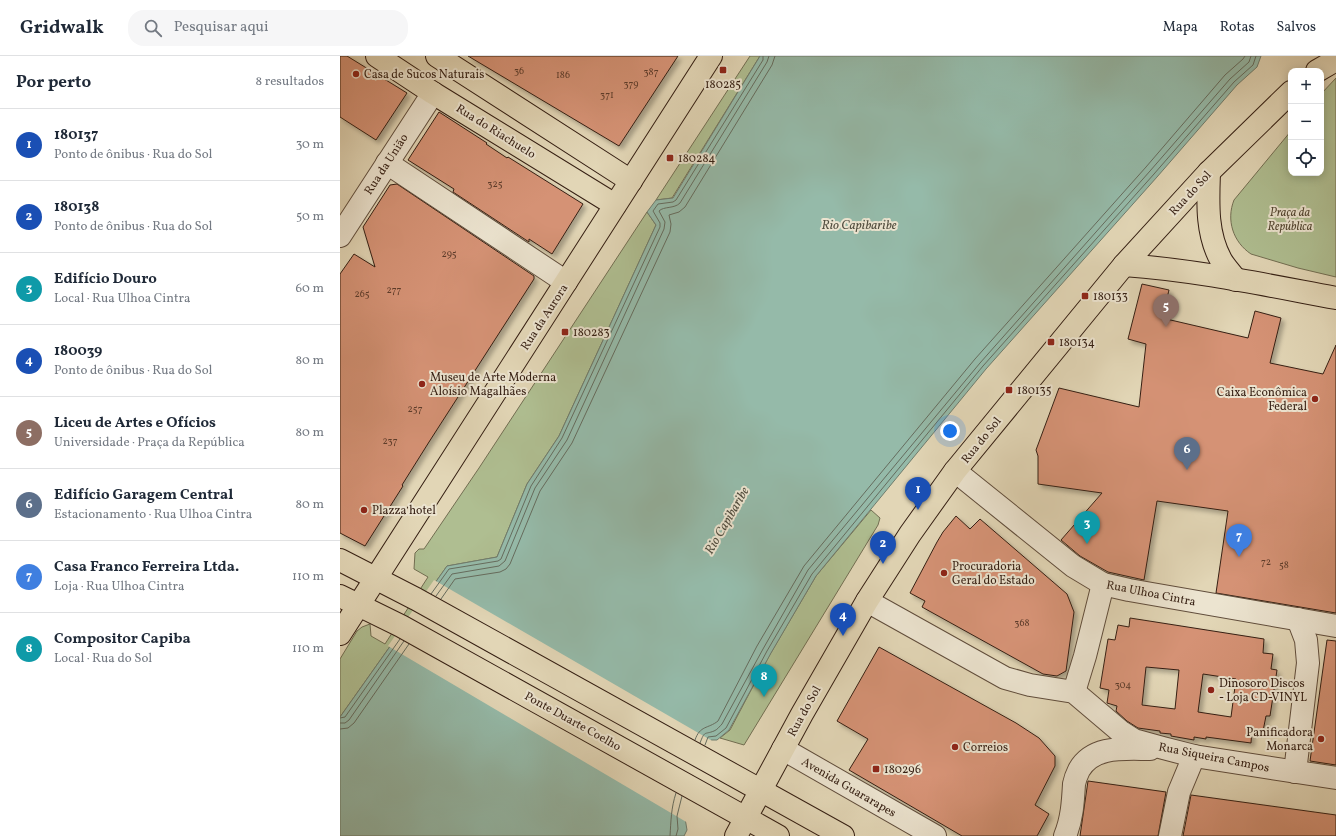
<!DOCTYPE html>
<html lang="pt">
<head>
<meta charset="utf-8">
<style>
	body { margin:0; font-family:Vollkorn,serif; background:#f6f6f7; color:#1f2937 }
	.controls { position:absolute; right:12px; top:12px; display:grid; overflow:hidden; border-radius:8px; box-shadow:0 2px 10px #0003 }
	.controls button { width:36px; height:36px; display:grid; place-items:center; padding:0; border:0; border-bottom:1px solid #e0e1e3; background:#fff; color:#1f2937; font:20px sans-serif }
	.you { position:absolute; left:610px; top:375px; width:14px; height:14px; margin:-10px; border:3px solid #fff; border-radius:50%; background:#1a73e8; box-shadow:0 0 0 6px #1a73e833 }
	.badge { display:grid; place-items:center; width:26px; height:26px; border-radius:50%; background:#8f2418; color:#fff; font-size:13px; font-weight:700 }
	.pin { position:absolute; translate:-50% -33px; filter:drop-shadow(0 1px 2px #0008) }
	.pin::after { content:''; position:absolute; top:21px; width:14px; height:12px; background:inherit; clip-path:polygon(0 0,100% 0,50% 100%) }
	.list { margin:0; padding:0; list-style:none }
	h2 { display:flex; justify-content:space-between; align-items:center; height:52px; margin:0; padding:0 16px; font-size:17px }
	h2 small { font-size:13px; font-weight:400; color:#747a83 }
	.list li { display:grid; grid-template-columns:26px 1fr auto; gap:12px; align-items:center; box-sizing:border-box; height:72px; padding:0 16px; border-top:1px solid #e0e1e3 }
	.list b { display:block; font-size:15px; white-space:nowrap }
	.list p { margin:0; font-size:13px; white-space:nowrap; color:#747a83 }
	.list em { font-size:13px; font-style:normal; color:#747a83 }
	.icon { flex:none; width:22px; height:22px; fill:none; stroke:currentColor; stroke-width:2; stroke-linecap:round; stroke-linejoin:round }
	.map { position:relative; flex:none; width:996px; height:780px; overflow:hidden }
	header { display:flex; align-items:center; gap:24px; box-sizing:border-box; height:56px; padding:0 20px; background:#fff; border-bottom:1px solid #e0e1e3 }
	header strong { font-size:19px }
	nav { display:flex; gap:22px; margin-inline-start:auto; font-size:14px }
	.search { width:280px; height:36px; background:#f6f6f7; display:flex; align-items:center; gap:10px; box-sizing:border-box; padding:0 14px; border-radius:16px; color:#747a83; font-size:15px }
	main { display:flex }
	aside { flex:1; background:#fff }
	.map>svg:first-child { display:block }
</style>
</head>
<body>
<header>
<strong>Gridwalk</strong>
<div class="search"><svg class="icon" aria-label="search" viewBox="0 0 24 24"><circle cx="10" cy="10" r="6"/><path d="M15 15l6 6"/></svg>Pesquisar aqui</div>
<nav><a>Mapa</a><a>Rotas</a><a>Salvos</a></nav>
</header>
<main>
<aside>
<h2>Por perto<small>8 resultados</small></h2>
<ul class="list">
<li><span class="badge" style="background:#1a4fb4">1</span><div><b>180137</b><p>Ponto de ônibus · Rua do Sol</p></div><em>30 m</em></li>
<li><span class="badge" style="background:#1a4fb4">2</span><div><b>180138</b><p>Ponto de ônibus · Rua do Sol</p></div><em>50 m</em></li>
<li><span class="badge" style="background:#0f9aa8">3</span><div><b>Edifício Douro</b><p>Local · Rua Ulhoa Cintra</p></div><em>60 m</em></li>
<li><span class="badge" style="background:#1a4fb4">4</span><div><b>180039</b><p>Ponto de ônibus · Rua do Sol</p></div><em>80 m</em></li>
<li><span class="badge" style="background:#8d6e63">5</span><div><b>Liceu de Artes e Ofícios</b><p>Universidade · Praça da República</p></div><em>80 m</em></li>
<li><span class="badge" style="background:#5c6f8a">6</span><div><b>Edifício Garagem Central</b><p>Estacionamento · Rua Ulhoa Cintra</p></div><em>80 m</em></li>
<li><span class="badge" style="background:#3f7fe0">7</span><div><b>Casa Franco Ferreira Ltda.</b><p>Loja · Rua Ulhoa Cintra</p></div><em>110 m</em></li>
<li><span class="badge" style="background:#0f9aa8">8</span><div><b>Compositor Capiba</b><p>Local · Rua do Sol</p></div><em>110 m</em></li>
</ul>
</aside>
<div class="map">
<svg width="996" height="780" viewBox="0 0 996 780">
	<defs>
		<filter id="shadow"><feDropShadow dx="3.5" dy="3.5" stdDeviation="2" flood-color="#0004"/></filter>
	</defs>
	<rect width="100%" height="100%" fill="#e2d6b6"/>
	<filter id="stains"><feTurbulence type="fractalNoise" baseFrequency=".005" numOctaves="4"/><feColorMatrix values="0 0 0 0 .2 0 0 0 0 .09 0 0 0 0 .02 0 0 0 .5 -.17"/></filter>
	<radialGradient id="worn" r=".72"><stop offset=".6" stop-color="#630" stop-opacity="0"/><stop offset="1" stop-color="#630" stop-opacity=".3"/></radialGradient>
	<!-- green -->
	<g fill="#afbe91" stroke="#726e52">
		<path d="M410,0H420L332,142L316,144Z"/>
		<path d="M996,22V221L958,212L911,198C893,186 886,164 894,144L951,75V117H981V38Z"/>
		<path d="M307,156L316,169L219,380L187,428L157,501L107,510L0,661V603L17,575L22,571L30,568L31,580L45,588L88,521L74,513L75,497L79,493H84L139,412Z"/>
		<path d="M531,454L540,462L538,469L404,689L380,682L390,674L429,600L476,520Z"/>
	</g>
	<!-- water -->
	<path fill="#95baa9" stroke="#6f7c6d" d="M420,0H921L917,11L897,29L817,121L646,313L476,520L431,597L389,674L377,684H371L345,762L347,774L344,780H0V661L107,510L157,501L187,428L219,380L316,169L307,156L316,144L333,142Z"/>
	<!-- pier -->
	<path fill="#e2d6b6" d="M94,524L374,686H372L349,754L348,767L48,590Z"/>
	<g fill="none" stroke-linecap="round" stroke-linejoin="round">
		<!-- shore -->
		<g stroke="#656c5e" stroke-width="1">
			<path d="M91,538L109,513L158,505L161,503L191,430L222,382L320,171V167L313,155L318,148L333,146L336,144L423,4V0"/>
			<path d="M96,540L112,518L159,510L165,505L195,432L227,384L324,173L325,166L319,155C324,150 334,153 340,147L427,6L429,0"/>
			<path d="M101,543L115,523L160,516L166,513L170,508L200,435L232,387L330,176L331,168L329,159L339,156L345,151L432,9L435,0"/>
			<path d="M0,662L5,661L60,583"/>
			<path d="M0,667H5L9,664L64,585"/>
			<path d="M0,673L8,672L14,667L69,588"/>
			<path d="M355,684C360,669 368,673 378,665L417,590L464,510L635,303L806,111L885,19L903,3L905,0"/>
			<path d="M360,687C365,674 364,679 374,675C377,674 380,670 382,668L423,593L468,514L640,307L810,115L890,23L909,6L911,0"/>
			<path d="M365,689L368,681L376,680L386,672L427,595L472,518L643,310L814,118L894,26L913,9L916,0"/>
			<path d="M330,780C331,765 331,752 336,737"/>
			<path d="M336,780L338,773L337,760L342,740"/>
		</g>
	</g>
	<!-- building -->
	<g fill="#d59274" stroke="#351f13" fill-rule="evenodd" filter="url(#shadow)">
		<path d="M0,0H7L67,37L36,84L0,61Z"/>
		<path d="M128,0H338L279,90Z"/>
		<path d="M99,56L147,87L146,88L167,102L168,101L243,148L212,198L189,183V186L113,136L114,133L68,104Z"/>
		<path d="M57,128L194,220V223L89,386L62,429L63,430L25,490L0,477V218L14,198L35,211L23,171L50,129Z"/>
		<path d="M802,228L829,234L822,262L908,282L915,255L941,262L930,307L983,318L996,289V557L876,537L888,455L817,445L804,524L768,516L740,500L721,484L762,437L698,428V400L696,394L719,332L799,351L806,288L788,283Z"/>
		<path d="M616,460L630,473L640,463L727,538L734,556L726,615L717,620L703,618L582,551L585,545L570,537L597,486L603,476Z"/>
		<path d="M790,562L924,583L923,597L933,598L931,613L937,614L930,660H926L923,675L912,673L911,687L866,681V683L854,681V684L831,680V678L820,677V675L798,672L787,665L776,655L777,650L767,647L769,634L760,632L768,583L775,584L778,569L789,571ZM806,611L839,614L835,653L802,649ZM863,618L896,623L891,661L858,656Z"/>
		<path d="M987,584L996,585V709L970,705Z"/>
		<path d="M539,591L676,667L699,682L715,700V710L695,749L709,758L697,780H622L509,714L528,683L497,665Z"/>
		<path d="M748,725L826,736L818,780H740Z"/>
		<path d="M851,739L996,759V780H843Z"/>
	</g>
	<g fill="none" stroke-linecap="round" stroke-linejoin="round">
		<!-- minor casing -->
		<g stroke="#604d3c" stroke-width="24">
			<g id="minor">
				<path d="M47,107L226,226"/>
				<path d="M0,180L93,37"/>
				<path d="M615,415L733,510L763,528L789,534L996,570"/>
				<path d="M527,545L665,622L690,629L734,636L780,675L794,684L823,692L854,700L996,722"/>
				<path d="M734,636L745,600L763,528"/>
				<path d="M443,693L595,780"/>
				<path d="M955,716L968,607L966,584L958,563"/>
				<path d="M725,780C732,763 733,746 734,728C735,723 737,718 739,714C753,689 785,693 810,693"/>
				<path d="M830,780L839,736L854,700"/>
			</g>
		</g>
		<!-- major casing -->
		<g stroke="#351f13" stroke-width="24">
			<g id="major">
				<path d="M37,0L93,37L275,149"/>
				<path d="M97,0L291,125"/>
				<path d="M977,15L996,4"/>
				<path d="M869,116C868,146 866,177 881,204C885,211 891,217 896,224"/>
				<path d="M784,209C856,214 926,229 996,242"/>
				<path d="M0,504L76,543L503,780"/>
				<path d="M0,540L61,570L438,780"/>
				<path d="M0,578L371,0"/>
				<path d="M396,780L462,658L527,545L570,478L615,415L784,209L869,116L951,36"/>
			</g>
		</g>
		<!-- minor -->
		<use href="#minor" stroke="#ece4d0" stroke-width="22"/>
		<!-- major -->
		<use href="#major" stroke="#e2d6b6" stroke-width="22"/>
	</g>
	<!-- markers -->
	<g fill="#8f2418" stroke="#ece4d0" stroke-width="1.5">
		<rect x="379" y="10" width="8" height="8" rx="2"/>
		<circle cx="16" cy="18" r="4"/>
		<rect x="326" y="98" width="8" height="8" rx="2"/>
		<rect x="741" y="236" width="8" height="8" rx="2"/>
		<rect x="221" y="272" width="8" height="8" rx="2"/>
		<rect x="707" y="282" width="8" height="8" rx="2"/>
		<circle cx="82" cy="328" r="4"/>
		<rect x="665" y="330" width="8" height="8" rx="2"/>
		<circle cx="975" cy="343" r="4"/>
		<circle cx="24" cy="454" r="4"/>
		<circle cx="604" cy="517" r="4"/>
		<circle cx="871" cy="634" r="4"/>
		<circle cx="981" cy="683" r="4"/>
		<circle cx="615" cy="691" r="4"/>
		<rect x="532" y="709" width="8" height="8" rx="2"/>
	</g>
	<g text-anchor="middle" stroke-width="4" stroke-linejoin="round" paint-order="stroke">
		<!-- number labels -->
		<g font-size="10" fill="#5d3c2b">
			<text x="179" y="18">36</text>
			<text x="311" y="19">387</text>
			<text x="223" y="22">186</text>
			<text x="291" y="31">379</text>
			<text x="267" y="42">371</text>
			<text x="155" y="131">325</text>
			<text x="109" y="201">295</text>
			<text x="54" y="237">277</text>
			<text x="22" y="241">265</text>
			<text x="75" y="356">257</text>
			<text x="50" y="388">237</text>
			<text x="926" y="509">72</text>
			<text x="944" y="512">58</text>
			<text x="682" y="570">368</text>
			<text x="783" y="632">304</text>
		</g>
		<!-- poi labels -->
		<g font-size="12" fill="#351f13" stroke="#ece4d0" text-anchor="start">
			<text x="24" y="22">Casa de Sucos Naturais</text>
			<text x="383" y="32" text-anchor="middle">180285</text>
			<text x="338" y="106">180284</text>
			<text x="753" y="244">180133</text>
			<text x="233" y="280">180283</text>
			<text x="719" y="290">180134</text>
			<text x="90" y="325">Museu de Arte Moderna<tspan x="90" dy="14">Aloísio Magalhães</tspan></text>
			<text x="677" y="338">180135</text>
			<text x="967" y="340" text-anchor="end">Caixa Econômica<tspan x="967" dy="14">Federal</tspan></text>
			<text x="32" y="458">Plazza hotel</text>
			<text x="612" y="514">Procuradoria<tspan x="612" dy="14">Geral do Estado</tspan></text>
			<text x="879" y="631">Dinosoro Discos<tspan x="879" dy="14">- Loja CD-VINYL</tspan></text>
			<text x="973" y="680" text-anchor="end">Panificadora<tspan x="973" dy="14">Monarca</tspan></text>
			<text x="623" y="695">Correios</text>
			<text x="544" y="717">180296</text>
		</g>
		<!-- street labels -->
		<g font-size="12" fill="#351f13" stroke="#ece4d0">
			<text transform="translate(156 75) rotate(32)" y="4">Rua do Riachuelo</text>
			<text transform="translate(46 108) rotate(-57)" y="4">Rua da União</text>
			<text transform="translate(850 137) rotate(-47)" y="4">Rua do Sol</text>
			<text transform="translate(204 261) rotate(-57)" y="4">Rua da Aurora</text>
			<text transform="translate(641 384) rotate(-51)" y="4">Rua do Sol</text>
			<text transform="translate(811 537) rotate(11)" y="4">Rua Ulhoa Cintra</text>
			<text transform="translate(464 655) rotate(-61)" y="4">Rua do Sol</text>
			<text transform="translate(233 665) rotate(29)" y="4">Ponte Duarte Coelho</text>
			<text transform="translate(874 701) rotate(11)" y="4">Rua Siqueira Campos</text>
			<text transform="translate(509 731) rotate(30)" y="4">Avenida Guararapes</text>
		</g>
		<!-- park labels -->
		<g font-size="12" font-style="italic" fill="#544732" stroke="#ece4d0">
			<text x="950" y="160">Praça da<tspan x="950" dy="14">República</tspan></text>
		</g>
		<!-- water labels -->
		<g font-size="13" font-style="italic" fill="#524e40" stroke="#ece4d0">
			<text x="519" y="173">Rio Capibaribe</text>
			<text transform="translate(386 464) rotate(-60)" y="5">Rio Capibaribe</text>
		</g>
	</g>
	<rect width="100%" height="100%" filter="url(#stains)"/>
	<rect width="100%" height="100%" fill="url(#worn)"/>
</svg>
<div class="controls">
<button>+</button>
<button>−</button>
<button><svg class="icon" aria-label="locate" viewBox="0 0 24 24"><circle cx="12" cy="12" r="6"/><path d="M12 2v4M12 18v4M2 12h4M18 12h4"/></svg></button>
</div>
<div class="you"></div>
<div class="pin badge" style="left:578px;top:454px;background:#1a4fb4">1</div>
<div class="pin badge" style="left:543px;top:508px;background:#1a4fb4">2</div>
<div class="pin badge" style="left:747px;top:488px;background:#0f9aa8">3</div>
<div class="pin badge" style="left:503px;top:580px;background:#1a4fb4">4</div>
<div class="pin badge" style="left:826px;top:271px;background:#8d6e63">5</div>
<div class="pin badge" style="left:847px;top:414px;background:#5c6f8a">6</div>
<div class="pin badge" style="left:899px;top:501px;background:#3f7fe0">7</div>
<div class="pin badge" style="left:424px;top:641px;background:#0f9aa8">8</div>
</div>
</main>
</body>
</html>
